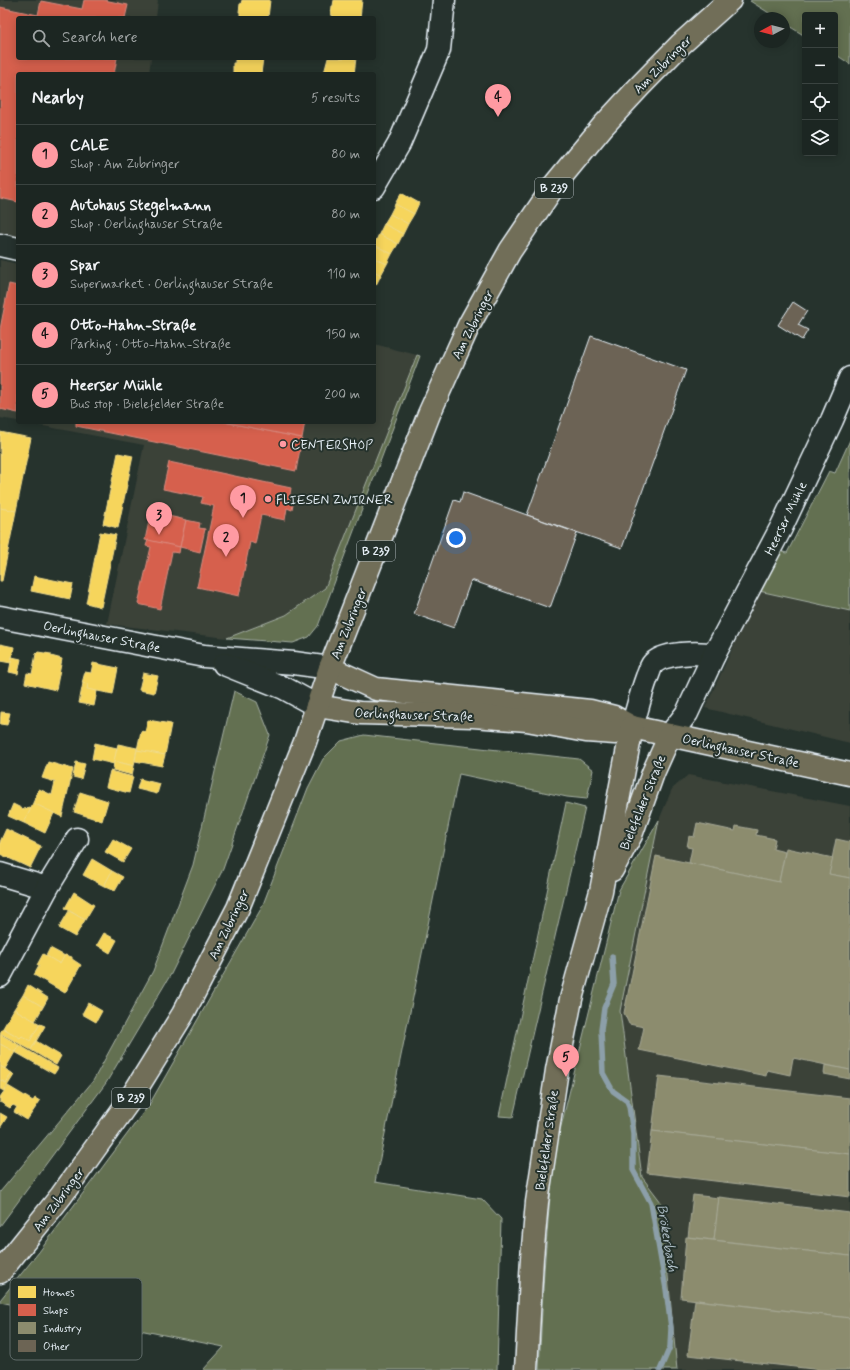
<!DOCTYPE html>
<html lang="en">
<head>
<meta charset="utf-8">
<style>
	body { margin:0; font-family:Mynerve,sans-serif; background:#29322f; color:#f1f3f6 }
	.controls { position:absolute; right:12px; top:12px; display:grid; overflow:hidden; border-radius:4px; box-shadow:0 2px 10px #0003 }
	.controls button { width:36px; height:36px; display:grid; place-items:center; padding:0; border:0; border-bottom:1px solid #3a4340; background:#1c2622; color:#f1f3f6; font:20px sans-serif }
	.compass { position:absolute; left:754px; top:12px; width:36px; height:36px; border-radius:50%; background:#1c2622; box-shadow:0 2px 10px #0003; rotate:263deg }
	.you { position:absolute; left:456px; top:538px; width:14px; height:14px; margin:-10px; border:3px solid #fff; border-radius:50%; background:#1a73e8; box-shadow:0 0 0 6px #1a73e833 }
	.badge { display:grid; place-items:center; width:26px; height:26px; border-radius:50%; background:#ff9aa2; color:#111; font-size:13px; font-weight:700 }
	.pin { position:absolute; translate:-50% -33px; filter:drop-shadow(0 1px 2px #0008) }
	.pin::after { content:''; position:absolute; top:21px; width:14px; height:12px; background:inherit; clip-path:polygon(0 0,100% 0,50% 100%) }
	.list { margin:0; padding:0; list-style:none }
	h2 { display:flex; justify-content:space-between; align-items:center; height:52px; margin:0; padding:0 16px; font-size:17px }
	h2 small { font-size:13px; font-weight:400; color:#a0a5a5 }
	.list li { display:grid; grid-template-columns:26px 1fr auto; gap:12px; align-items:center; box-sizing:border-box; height:60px; padding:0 16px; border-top:1px solid #3a4340 }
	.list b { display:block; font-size:15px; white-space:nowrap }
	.list p { margin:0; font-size:13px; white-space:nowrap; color:#a0a5a5 }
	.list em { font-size:13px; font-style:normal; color:#a0a5a5 }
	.icon { flex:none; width:22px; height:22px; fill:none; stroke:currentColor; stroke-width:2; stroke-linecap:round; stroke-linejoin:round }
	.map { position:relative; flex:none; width:850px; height:1370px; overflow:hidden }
	.search { position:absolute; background:#1c2622; box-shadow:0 2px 10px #0003; left:16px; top:16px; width:360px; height:44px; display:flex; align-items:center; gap:10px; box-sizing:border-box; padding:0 14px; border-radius:4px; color:#a0a5a5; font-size:15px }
	.panel { position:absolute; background:#1c2622; box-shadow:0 2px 10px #0003; left:16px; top:72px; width:360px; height:352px; border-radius:4px }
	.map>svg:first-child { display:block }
</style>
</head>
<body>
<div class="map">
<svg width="850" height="1370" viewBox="0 0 850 1370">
	<rect width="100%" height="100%" fill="#26332d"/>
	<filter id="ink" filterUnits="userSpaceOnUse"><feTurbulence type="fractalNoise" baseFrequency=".025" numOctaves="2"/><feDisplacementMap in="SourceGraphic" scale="8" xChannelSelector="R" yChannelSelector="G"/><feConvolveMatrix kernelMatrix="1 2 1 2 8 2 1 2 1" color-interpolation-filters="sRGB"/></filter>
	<g filter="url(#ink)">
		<!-- built -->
		<g fill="#3b4239">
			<path d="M0,0H158L156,18H18V58H151L149,74H18V239L0,235Z"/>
			<path d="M0,260L18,264V421L0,418Z"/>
			<path d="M374,344L417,355L325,588L286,615L227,638L107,624L144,445L22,422H374Z"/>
			<path d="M759,591L850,611V743L705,708Z"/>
			<path d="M688,775L850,806V1370H677L661,1202L642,1177L620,1011L659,820L672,789Z"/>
		</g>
		<!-- green -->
		<g fill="#637051" stroke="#a6b0a4">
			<path d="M752,0H850V64L835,54V15H805V36L784,23V18H777L750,1Z"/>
			<path d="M417,355L420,356L318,626L309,637L293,643L227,638L286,615L325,588Z"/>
			<path d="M850,440V611L759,591L779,551L787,553L829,471L835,473Z"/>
			<path d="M234,691L257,702L270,735L223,869L171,974L106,1083L0,1226V1192L93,1081L153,971L193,865Z"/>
			<path d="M364,735L579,759L593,770L587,799L567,797L459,774L375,1182L482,1199L501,1219L497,1370H203L224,1347L0,1302V1300L39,1252L149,1105L262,907L308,788L323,759L341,741Z"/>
			<path d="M566,803L585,808L513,1117L499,1116Z"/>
			<path d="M659,820L620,1011L642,1177L661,1202L677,1370H539L544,1271L553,1159L619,890Z"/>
		</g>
		<!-- homes -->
		<g fill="#f6d55c" stroke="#f2dd8b">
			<path d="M242,0H270L268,18H240V12H239L240,4H241Z"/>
			<path d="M334,0H362L360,18H332L333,15H331L332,6H333Z"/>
			<path d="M235,58H263L261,74H233V63H235Z"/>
			<path d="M328,58H356L354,74L324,73Z"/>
			<path d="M401,193L419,203L414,214L395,204Z"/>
			<path d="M395,204L414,214L408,224L390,214Z"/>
			<path d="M390,214L408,224L403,234L384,224Z"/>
			<path d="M384,224L403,234L398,244L379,234Z"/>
			<path d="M379,234L398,244L392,254L374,245Z"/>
			<path d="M374,245L392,254L387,264L374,258Z"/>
			<path d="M374,258L387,264L381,275L374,271Z"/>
			<path d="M374,271L381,275L376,285L374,284Z"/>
			<path d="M0,432L31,438L16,511L0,508Z"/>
			<path d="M118,453L133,456L118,528L103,524Z"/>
			<path d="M0,508L16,511L2,581H0Z"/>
			<path d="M100,532L116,535L101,607L86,603Z"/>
			<path d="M34,576L73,584L70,599L31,591Z"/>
			<path d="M0,644L14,647L11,663L0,661Z"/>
			<path d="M38,652L51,654V656L62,659L56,690L25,683L27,673L32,674L36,654Z"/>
			<path d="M12,657L21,659L18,674L9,672Z"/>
			<path d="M93,663L118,668L113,694L87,689L88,684L82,683L85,672L91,673Z"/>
			<path d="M143,673L158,676L154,693L139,690Z"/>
			<path d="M83,683L88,684L87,689L97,691L94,706L79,703Z"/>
			<path d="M1,712L10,713L7,725L0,724Z"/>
			<path d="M148,720L171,724L165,755L137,750L141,731L145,732Z"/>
			<path d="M95,743L117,748L114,764L92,759Z"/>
			<path d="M118,744L137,748L134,766L114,761Z"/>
			<path d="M137,750L165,755L162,766L135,761Z"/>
			<path d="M114,761L134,766L132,775L113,770Z"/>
			<path d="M48,762L73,769L62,817L33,803L39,789L52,795L55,782L42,778Z"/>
			<path d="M76,762L85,764L81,779L73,777Z"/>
			<path d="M110,771L133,777L129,793L106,787Z"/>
			<path d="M140,779L160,784L157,794L137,789Z"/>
			<path d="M80,792L108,801L102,821L74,812Z"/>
			<path d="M33,803L54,813L45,833L24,823Z"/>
			<path d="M13,804L23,809L31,808L24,823L8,816Z"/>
			<path d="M6,829L41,846L30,868L0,854V842Z"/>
			<path d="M113,839L131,849L123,862L105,852Z"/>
			<path d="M92,859L112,871L104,886L83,875Z"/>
			<path d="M112,871L123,877L115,891L104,886Z"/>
			<path d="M74,892L94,905L85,920L65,908Z"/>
			<path d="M69,911L85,920L75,937L59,928Z"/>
			<path d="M104,933L117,940L110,953L97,945Z"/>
			<path d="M50,948L65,956L60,964L46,956Z"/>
			<path d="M43,954L60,964L65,955L72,957V959L81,965L65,993L34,975L39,966L37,965Z"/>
			<path d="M28,985L48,998L43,1007L23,995Z"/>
			<path d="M23,995L43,1007L35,1021L14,1009Z"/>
			<path d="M88,1003L102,1011L96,1022L82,1014Z"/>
			<path d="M14,1009L40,1024L30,1041L22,1036L20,1038L3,1028Z"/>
			<path d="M40,1024L45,1026L31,1050L0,1033L3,1028L20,1038L22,1036L30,1041Z"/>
			<path d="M0,1034L19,1045L15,1052L0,1044Z"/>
			<path d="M36,1041L61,1056L56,1065L31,1050Z"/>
			<path d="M0,1044L15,1052L5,1069L0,1066Z"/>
			<path d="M19,1045L58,1068L54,1074L15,1052Z"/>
			<path d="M0,1066L12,1073L6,1083L0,1080Z"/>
			<path d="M12,1073L14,1075L4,1091L0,1089V1080L6,1083Z"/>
			<path d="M8,1086L33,1101L35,1098L40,1101L27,1120L14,1112L17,1107L13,1105L10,1108L0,1102V1097Z"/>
			<path d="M0,1113L7,1117L0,1128Z"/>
		</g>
		<!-- shops -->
		<g fill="#d6604d" stroke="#db8c80">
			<path d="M84,0H104L128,5L125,18H18V58H117L114,74H18V202L0,198V7L38,15L41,1L82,9Z"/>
			<path d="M9,284L18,286V413L0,409V329Z"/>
			<path d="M76,422H224L302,438L296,471L76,426Z"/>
			<path d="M224,422H305L302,438Z"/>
			<path d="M169,462L291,488L289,500H294L292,510L287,508L285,520L261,515L255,544L250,542L239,596L197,587L214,506L201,503L203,497L163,489Z"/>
			<path d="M151,512L186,520L180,547L145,540Z"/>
			<path d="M186,520L200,523L199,528L205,529L200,552L180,547Z"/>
			<path d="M148,540L180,547L179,553L172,552L160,609L138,604L151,547L146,546Z"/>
		</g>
		<!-- industry -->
		<g fill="#8c8c6e" stroke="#a8aa97">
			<path d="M697,823L735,831L736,826L757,830L756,835L775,839L773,849L785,852L779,882L689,863L692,848L687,847L689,836L694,837Z"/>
			<path d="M836,839L850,842V878L829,874Z"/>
			<path d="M786,848L833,858L829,874L850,878V1070L793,1058L790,1075L767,1070L766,1076L639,1050L644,1027L629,1024L624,1013L656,856L779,882Z"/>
			<path d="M825,1065L850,1070V1079L824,1074Z"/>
			<path d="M659,1076L850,1098V1154L652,1131Z"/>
			<path d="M652,1131L850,1154V1197L647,1173Z"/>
			<path d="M693,1195L719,1198L714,1240L688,1237Z"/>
			<path d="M719,1197L850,1213V1256L714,1240Z"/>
			<path d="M686,1237L850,1256V1318L681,1298Z"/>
			<path d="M695,1300L850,1318V1370H822L688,1355Z"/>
		</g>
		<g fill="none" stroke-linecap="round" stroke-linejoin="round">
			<!-- stream -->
			<path stroke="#8c9fa9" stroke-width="5.5" d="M612,956L614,984L604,1008L601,1030L603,1073L613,1091L627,1101L629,1106L633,1133V1170L651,1203L666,1289L671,1328L670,1347L660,1370"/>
		</g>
		<!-- building -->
		<g fill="#6c6454" stroke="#e8f1f8">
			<path d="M793,302L807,311L798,325L808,330L802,340L778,325Z"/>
			<path d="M591,336L686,370L622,548L527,515Z"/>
			<path d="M463,492L577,533L550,608L471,580L454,628L414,614L454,500L460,502Z"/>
		</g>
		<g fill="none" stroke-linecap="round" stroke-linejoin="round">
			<!-- minor casing -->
			<g stroke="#e8f1f8" stroke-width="25">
				<g id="minor">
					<path d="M374,187L399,144L439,50L444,0"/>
					<path d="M0,245L18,249"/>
					<path d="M0,617L204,656L294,663L330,668"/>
					<path d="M224,664L284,688L317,706"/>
					<path d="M632,727C637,710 641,693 647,677C649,673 650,668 652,665C661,652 700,652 714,655"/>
					<path d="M670,735L687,713L714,655L781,528L832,420L850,378"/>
					<path d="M0,874L47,888"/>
					<path d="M0,976L47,888L77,839"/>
				</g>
			</g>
			<!-- major casing -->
			<g stroke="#e8f1f8" stroke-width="25">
				<g id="major">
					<path d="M330,668L376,689L590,711L614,717L632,727L850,774"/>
					<path d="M317,706L360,713L473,716L527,720L586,731L615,733L632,727"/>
					<path d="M612,870L631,835L653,773L670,735"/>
					<path d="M0,1272L61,1196L129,1101L183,1014L238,908L305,742L330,668L429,414L469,325L510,251L556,183L603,126L640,86L681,44L730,0"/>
					<path d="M526,1370L532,1258L537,1202L557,1070L571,999L601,891L632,727"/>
				</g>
			</g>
			<!-- minor -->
			<use href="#minor" stroke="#26332d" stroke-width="22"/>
			<!-- major -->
			<use href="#major" stroke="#716e59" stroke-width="22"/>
		</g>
	</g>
	<!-- markers -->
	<g fill="#ff9aa2" stroke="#26332d" stroke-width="1.5">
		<circle cx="283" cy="444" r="4"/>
		<circle cx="268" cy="499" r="4"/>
	</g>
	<g text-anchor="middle" stroke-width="4" stroke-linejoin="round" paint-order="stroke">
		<!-- shield labels -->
		<g fill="#26332d" stroke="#aeb8bb" stroke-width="1">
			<rect x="535" y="178" width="38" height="20" rx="3"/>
			<rect x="357" y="541" width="38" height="20" rx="3"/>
			<rect x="112" y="1088" width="38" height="20" rx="3"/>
		</g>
		<g font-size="12" font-weight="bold" fill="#e8f1f8">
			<text x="554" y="192">B 239</text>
			<text x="376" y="555">B 239</text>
			<text x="131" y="1102">B 239</text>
		</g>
		<!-- street labels -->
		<g font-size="13" fill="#e8f1f8" stroke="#26332d">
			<text transform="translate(662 64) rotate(-45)" y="5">Am Zubringer</text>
			<text transform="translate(472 324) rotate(-63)" y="5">Am Zubringer</text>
			<text transform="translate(785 518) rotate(-64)" y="5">Heerser Mühle</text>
			<text transform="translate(348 623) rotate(-68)" y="5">Am Zubringer</text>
			<text transform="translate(102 636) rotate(11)" y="5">Oerlinghauser Straße</text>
			<text transform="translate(414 714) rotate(2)" y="5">Oerlinghauser Straße</text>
			<text transform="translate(741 750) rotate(12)" y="5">Oerlinghauser Straße</text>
			<text transform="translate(642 802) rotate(-68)" y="5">Bielefelder Straße</text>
			<text transform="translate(228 924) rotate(-64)" y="5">Am Zubringer</text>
			<text transform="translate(546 1140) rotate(-82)" y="5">Bielefelder Straße</text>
			<text transform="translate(58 1199) rotate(-53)" y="5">Am Zubringer</text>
		</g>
		<!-- poi labels -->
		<g font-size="13" fill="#e8f1f8" stroke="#26332d" text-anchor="start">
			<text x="291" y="449">CENTERSHOP</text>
			<text x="276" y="504">FLIESEN ZWIRNER</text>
		</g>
		<!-- water labels -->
		<g font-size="14" font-style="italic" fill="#abbbc3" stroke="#26332d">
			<text transform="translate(668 1238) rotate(80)" y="5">Brökerbach</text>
		</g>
	</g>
	<!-- legend -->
	<rect x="10" y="1278" width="132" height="82" rx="6" fill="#26332d" stroke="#606c6a" stroke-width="1"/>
	<rect x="18" y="1286" width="18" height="12" fill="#f6d55c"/>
	<rect x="18" y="1304" width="18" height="12" fill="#d6604d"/>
	<rect x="18" y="1322" width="18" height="12" fill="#8c8c6e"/>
	<rect x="18" y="1340" width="18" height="12" fill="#6c6454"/>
	<g font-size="11" fill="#e8f1f8">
		<text x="43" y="1296">Homes</text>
		<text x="43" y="1314">Shops</text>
		<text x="43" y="1332">Industry</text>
		<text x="43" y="1350">Other</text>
	</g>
</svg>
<div class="controls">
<button>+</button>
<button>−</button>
<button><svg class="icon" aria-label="locate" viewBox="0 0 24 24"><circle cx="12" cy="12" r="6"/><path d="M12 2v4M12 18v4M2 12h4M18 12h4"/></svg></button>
<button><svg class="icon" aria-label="layers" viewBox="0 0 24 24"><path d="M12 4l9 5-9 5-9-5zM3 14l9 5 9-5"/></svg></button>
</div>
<svg class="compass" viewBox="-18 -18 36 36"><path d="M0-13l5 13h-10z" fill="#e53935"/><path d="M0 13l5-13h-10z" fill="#a0a5a5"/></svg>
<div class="you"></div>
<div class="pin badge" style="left:243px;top:518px">1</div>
<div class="pin badge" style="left:226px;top:557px">2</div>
<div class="pin badge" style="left:159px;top:535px">3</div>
<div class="pin badge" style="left:498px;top:117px">4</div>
<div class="pin badge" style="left:566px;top:1077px">5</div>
<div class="search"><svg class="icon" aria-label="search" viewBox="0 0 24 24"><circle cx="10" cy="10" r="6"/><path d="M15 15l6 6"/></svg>Search here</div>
<section class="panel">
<h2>Nearby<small>5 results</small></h2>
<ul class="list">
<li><span class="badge">1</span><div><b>CALE</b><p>Shop · Am Zubringer</p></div><em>80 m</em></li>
<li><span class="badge">2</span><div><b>Autohaus Stegelmann</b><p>Shop · Oerlinghauser Straße</p></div><em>80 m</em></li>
<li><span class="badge">3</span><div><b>Spar</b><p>Supermarket · Oerlinghauser Straße</p></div><em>110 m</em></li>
<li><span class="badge">4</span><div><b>Otto-Hahn-Straße</b><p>Parking · Otto-Hahn-Straße</p></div><em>150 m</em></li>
<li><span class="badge">5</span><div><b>Heerser Mühle</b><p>Bus stop · Bielefelder Straße</p></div><em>200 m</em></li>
</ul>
</section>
</div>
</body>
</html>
